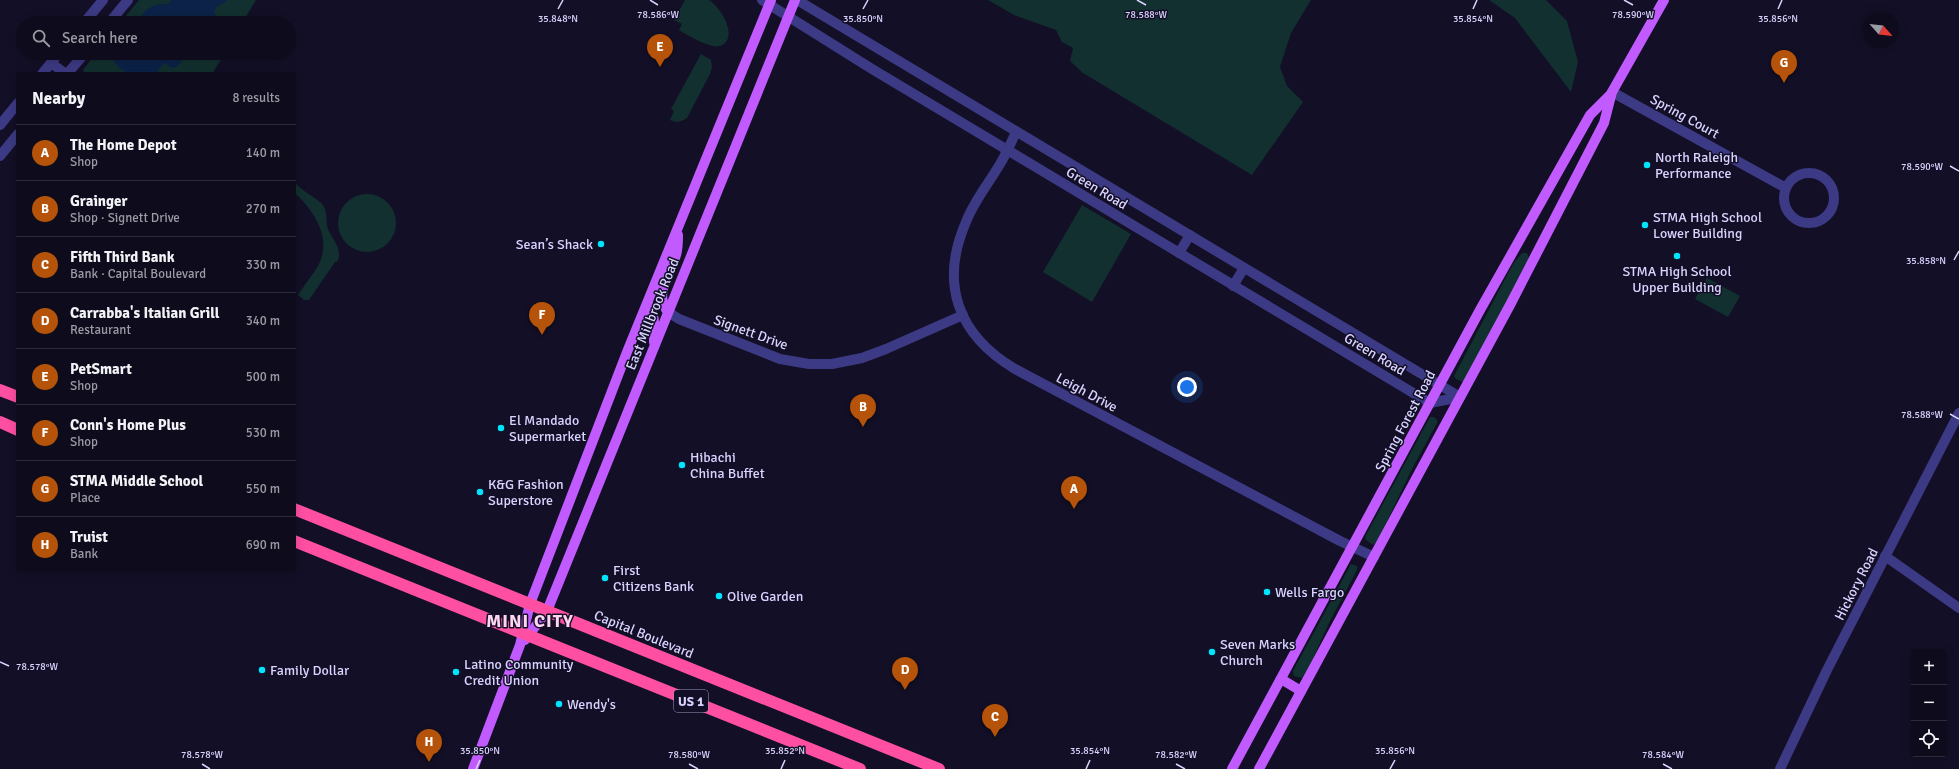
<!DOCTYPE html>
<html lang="en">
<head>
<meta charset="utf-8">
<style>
	body { margin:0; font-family:Signika,sans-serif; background:#1c1929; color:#f1f3f6 }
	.controls { position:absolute; right:12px; bottom:12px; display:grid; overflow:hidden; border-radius:4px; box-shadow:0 2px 10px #0003 }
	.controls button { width:36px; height:36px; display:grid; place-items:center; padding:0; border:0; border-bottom:1px solid #2e2b3b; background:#0e0b1c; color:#f1f3f6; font:20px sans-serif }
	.compass { position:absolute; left:1863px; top:12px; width:36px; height:36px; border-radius:50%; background:#0e0b1c; box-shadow:0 2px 10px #0003; rotate:117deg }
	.you { position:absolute; left:1187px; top:387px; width:14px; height:14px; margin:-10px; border:3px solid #fff; border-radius:50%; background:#1a73e8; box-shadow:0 0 0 6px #1a73e833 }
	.badge { display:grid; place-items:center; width:26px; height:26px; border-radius:50%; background:#b45309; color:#fff; font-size:13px; font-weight:700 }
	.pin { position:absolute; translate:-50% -33px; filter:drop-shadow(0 1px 2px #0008) }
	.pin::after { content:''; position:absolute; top:21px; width:14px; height:12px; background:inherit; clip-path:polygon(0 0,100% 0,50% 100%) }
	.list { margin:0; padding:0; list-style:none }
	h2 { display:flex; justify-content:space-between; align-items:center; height:52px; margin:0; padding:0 16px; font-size:17px }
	h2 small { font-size:13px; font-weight:400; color:#9b9ba3 }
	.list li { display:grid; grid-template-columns:26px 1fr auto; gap:12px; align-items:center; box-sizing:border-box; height:56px; padding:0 16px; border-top:1px solid #2e2b3b }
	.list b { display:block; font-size:15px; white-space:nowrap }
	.list p { margin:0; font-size:13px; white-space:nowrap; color:#9b9ba3 }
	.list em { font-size:13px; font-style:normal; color:#9b9ba3 }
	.icon { flex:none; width:22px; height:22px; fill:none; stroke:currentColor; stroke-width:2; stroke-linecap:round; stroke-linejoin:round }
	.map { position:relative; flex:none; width:1959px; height:769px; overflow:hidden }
	.search { position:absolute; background:#0e0b1c; box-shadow:0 2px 10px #0003; left:16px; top:16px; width:280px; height:44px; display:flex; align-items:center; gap:10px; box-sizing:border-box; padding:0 14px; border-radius:22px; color:#9b9ba3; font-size:15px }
	.panel { position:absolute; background:#0e0b1c; box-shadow:0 2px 10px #0003; left:16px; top:72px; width:280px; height:500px; border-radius:4px }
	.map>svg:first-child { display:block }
</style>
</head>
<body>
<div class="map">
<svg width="1959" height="769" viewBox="0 0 1959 769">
	<rect width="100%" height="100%" fill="#130f26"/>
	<!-- green -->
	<g fill="#12302f">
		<path d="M139,0H256L242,23H120Z"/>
		<path d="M685,0H709C721,7 740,39 720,46C711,49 687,35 679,30L682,24L674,20Z"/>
		<path d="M988,0H1311L1291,33L1280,67L1287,86L1303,102L1252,175L1083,73L1070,61L1073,48L1062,42L1056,30L1014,15Z"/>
		<path d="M1489,0H1546L1567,21L1578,62L1571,92L1515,18Z"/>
		<path d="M96,53H225L212,74H85L83,70Z"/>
		<path d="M701,54L711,60L712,67L710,74L687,118C681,122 677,123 670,120L674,111L671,109Z"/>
		<path d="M296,184C304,192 313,196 321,203C329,211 325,221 328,229C333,241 342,247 338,261L335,262L309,300H304L298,295C304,285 312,276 318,266C333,238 314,211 294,192V185Z"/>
		<circle cx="367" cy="223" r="29"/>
		<path d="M1082,205L1131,234L1092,302L1043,272Z"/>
		<path d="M1522,253H1527L1529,258L1469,374L1463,382L1456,379L1454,376L1513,264Z"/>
		<path d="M1707,278L1740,296L1728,317L1695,299Z"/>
		<path d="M1430,417H1434L1437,420V423L1413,467L1378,540L1373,545L1365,539L1366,535Z"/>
		<path d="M1351,564L1357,566V570L1329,623L1310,665L1302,678L1294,676L1293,671Z"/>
	</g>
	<!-- water -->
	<g fill="#0c2248">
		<path d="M172,0H228L216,7L214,14L222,20L221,23H136C147,8 150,4 168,4Z"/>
		<path d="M114,53H185C184,59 179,66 173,68L164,63L158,71L160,74C137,74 125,79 111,57Z"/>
	</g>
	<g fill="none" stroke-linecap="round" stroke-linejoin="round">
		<!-- minor -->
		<g stroke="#3d3a85" stroke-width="10">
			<path d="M762,0L872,69L1430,403L1460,397"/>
			<path d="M797,0L1460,397"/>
			<path d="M84,23L103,0"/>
			<path d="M109,23L128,0"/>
			<path d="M51,63L66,74"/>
			<path d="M42,74L59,53"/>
			<path d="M67,74L85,53"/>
			<path d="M1612,92L1786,188"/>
			<path d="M0,125L18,103"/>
			<path d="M1016,132C1011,143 1006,154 1000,164C989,183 974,201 966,222C939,284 958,335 1015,369L1340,541L1374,557"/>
			<path d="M0,156L18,134"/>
			<circle cx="1809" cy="198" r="25"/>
			<path d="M1179,253L1190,235"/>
			<path d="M1233,286L1244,268"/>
			<path d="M668,312L679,319L780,359L809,364H832L862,358L886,349L963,315"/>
			<path d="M1885,556L1959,608"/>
			<path d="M1780,769L1827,670L1959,413"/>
		</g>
		<!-- major -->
		<g stroke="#c25bff" stroke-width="10">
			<path d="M648,304C656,316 654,327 654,342"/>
			<path d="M668,312C653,293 671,274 676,255C678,249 678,242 678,235"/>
			<path d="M525,640L547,611L795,0"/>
			<path d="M1281,679L1301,691"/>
			<path d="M473,769L520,645L530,604L627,352L771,0"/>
			<path d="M1232,769L1480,310L1590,115L1611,94"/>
			<path d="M1259,769L1510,305L1604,123L1612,92L1664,0"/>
		</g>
		<!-- highway -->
		<g stroke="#ff4fa3" stroke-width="12">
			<path d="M0,390L18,397"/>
			<path d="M0,422L18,430"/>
			<path d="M294,509L939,769"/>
			<path d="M294,541L860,769"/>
		</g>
	</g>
	<!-- ticks -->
	<path fill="none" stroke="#d9d4ff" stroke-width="1.5" d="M650,0L658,5M1137,0L1146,5M1624,0L1633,5M558,9L563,0M863,9L868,0M1473,9L1477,0M1778,9L1782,0M1950,166L1959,171M1954,260L1959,251M1950,414L1959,419M0,662L9,666M202,764L210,769M689,764L698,769M1176,764L1185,769M1663,764L1672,769M476,769L480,760M781,769L785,760M1086,769L1090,760M1390,769L1395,760"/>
	<!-- markers -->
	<g fill="#00e5ff" stroke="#130f26" stroke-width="1.5">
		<circle cx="1647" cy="165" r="4"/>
		<circle cx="1645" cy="225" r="4"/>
		<circle cx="601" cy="244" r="4"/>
		<circle cx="1677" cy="256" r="4"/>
		<circle cx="501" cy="428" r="4"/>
		<circle cx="682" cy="465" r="4"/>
		<circle cx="480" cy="492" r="4"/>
		<circle cx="605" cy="578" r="4"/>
		<circle cx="1267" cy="592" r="4"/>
		<circle cx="719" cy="596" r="4"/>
		<circle cx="1212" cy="652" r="4"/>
		<circle cx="262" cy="670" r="4"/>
		<circle cx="456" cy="672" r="4"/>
		<circle cx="559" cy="704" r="4"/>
	</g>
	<g text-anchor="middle" stroke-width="3" stroke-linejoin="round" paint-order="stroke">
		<!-- shield labels -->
		<rect fill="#130f26" stroke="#9e99be" stroke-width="1" x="674" y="690" width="34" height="22" rx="3"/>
		<g font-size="13" font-weight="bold" fill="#d9d4ff">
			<text x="691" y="706">US 1</text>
		</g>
		<!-- street labels -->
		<g font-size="14" fill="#d9d4ff" stroke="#130f26">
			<text transform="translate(1685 116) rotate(29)" y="5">Spring Court</text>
			<text transform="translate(1097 188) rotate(31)" y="5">Green Road</text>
			<text transform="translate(652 314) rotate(-68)" y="5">East Millbrook Road</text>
			<text transform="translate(751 332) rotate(20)" y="5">Signett Drive</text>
			<text transform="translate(1375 354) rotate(31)" y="5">Green Road</text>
			<text transform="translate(1087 392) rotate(28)" y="5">Leigh Drive</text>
			<text transform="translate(1405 421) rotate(-62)" y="5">Spring Forest Road</text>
			<text transform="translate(1856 584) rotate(-63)" y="5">Hickory Road</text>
			<text transform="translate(644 634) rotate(22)" y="5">Capital Boulevard</text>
		</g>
		<!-- poi labels -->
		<g font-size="14" fill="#d9d4ff" stroke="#130f26" text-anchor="start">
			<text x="1655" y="162">North Raleigh<tspan x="1655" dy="16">Performance</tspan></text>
			<text x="1653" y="222">STMA High School<tspan x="1653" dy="16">Lower Building</tspan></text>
			<text x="593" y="249" text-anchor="end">Sean’s Shack</text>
			<text x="1677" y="276" text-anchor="middle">STMA High School<tspan x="1677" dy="16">Upper Building</tspan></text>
			<text x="509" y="425">El Mandado<tspan x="509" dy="16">Supermarket</tspan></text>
			<text x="690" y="462">Hibachi<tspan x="690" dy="16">China Buffet</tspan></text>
			<text x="488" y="489">K&amp;G Fashion<tspan x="488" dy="16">Superstore</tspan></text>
			<text x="613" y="575">First<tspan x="613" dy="16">Citizens Bank</tspan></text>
			<text x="1275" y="597">Wells Fargo</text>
			<text x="727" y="601">Olive Garden</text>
			<text x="1220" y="649">Seven Marks<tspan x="1220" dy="16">Church</tspan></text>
			<text x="464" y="669">Latino Community<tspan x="464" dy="16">Credit Union</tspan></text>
			<text x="270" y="675">Family Dollar</text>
			<text x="567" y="709">Wendy's</text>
		</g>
		<!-- district labels -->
		<g font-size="18" font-weight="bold" letter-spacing="1" fill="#ffd6f0" stroke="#130f26">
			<text x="530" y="627">MINI CITY</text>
		</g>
	</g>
	<g font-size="10" text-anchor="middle" fill="#d9d4ff" stroke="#130f26" stroke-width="3" stroke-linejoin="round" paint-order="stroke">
		<text x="658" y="18">78.586°W</text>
		<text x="1146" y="18">78.588°W</text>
		<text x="1633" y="18">78.590°W</text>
		<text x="558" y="22">35.848°N</text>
		<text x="863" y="22">35.850°N</text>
		<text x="1473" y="22">35.854°N</text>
		<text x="1778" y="22">35.856°N</text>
		<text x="1922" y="170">78.590°W</text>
		<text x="1926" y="264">35.858°N</text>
		<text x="1922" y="418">78.588°W</text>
		<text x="37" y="670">78.578°W</text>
		<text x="480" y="754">35.850°N</text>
		<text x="785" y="754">35.852°N</text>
		<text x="1090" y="754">35.854°N</text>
		<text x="1395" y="754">35.856°N</text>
		<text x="689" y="758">78.580°W</text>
		<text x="202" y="758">78.578°W</text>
		<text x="1176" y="758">78.582°W</text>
		<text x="1663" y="758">78.584°W</text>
	</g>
</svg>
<div class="controls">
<button>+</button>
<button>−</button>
<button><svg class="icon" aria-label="locate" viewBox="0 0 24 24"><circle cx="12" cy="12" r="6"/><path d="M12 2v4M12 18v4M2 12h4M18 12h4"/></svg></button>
</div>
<svg class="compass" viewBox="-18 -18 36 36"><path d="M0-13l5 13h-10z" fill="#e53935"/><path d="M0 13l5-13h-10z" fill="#9b9ba3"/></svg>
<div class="you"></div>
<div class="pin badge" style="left:1074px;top:509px">A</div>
<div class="pin badge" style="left:863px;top:427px">B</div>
<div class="pin badge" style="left:995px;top:737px">C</div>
<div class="pin badge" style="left:905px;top:690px">D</div>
<div class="pin badge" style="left:660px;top:67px">E</div>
<div class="pin badge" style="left:542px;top:335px">F</div>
<div class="pin badge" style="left:1784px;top:83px">G</div>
<div class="pin badge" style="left:429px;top:762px">H</div>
<div class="search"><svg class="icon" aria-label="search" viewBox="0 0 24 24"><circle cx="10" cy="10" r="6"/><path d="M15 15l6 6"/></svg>Search here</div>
<section class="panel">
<h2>Nearby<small>8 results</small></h2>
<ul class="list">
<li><span class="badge">A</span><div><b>The Home Depot</b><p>Shop</p></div><em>140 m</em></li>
<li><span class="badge">B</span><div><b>Grainger</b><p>Shop · Signett Drive</p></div><em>270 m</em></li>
<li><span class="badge">C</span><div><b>Fifth Third Bank</b><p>Bank · Capital Boulevard</p></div><em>330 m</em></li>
<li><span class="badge">D</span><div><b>Carrabba's Italian Grill</b><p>Restaurant</p></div><em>340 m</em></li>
<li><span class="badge">E</span><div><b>PetSmart</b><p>Shop</p></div><em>500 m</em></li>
<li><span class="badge">F</span><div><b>Conn's Home Plus</b><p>Shop</p></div><em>530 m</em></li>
<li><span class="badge">G</span><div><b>STMA Middle School</b><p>Place</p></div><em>550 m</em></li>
<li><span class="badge">H</span><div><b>Truist</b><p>Bank</p></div><em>690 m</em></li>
</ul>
</section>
</div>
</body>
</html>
